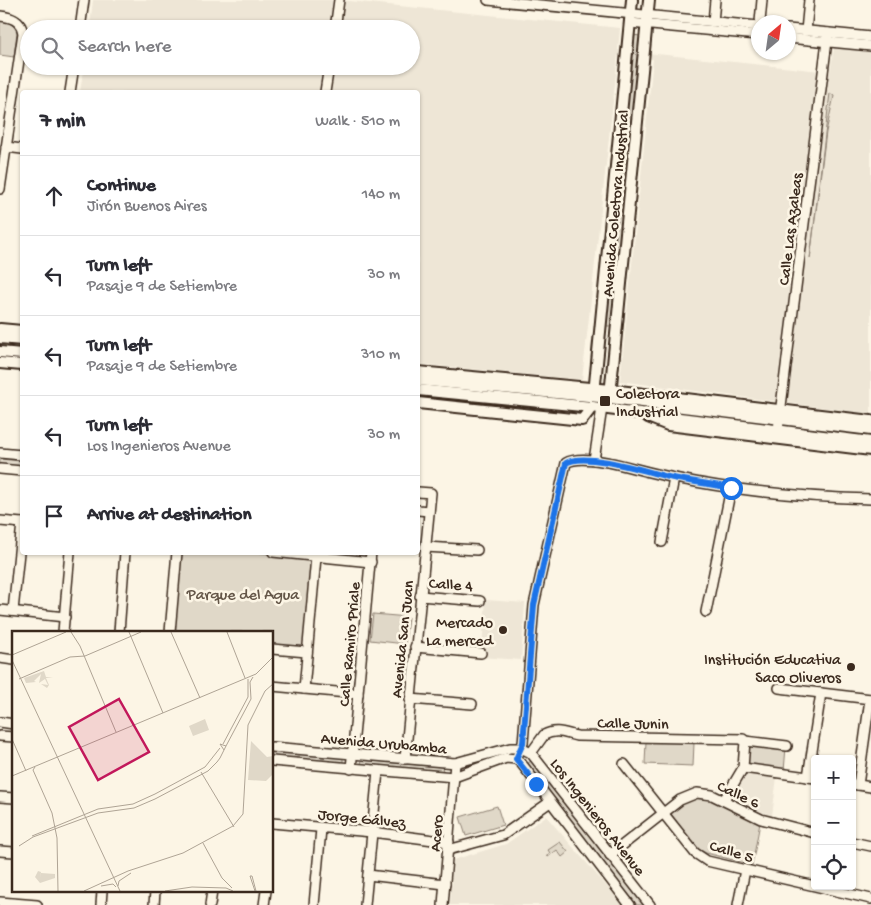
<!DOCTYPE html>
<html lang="en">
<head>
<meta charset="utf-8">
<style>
	body { margin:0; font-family:"Gochi Hand",sans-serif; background:#f2f2f3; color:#2b2b33 }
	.controls { position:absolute; right:15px; bottom:15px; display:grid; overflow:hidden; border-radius:5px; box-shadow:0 1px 4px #0004 }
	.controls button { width:45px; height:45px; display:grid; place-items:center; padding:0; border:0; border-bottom:1px solid #e1e1e2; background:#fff; color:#2b2b33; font:25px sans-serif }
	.compass { position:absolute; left:751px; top:15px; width:45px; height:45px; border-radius:50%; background:#fff; box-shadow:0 1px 4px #0004; rotate:29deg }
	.stop { position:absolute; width:15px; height:15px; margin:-11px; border:4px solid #1a73e8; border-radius:50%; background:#fff }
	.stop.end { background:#1a73e8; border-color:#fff; box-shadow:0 1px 5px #0008 }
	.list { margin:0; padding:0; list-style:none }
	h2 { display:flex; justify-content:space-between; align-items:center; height:65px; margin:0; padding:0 20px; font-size:21px }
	h2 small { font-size:16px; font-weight:400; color:#7c7c81 }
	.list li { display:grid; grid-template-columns:32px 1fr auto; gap:15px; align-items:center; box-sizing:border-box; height:80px; padding:0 20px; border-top:1px solid #e1e1e2 }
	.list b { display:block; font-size:19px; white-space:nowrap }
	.list p { margin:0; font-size:16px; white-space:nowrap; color:#7c7c81 }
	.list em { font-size:16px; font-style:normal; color:#7c7c81 }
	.icon { flex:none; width:28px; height:28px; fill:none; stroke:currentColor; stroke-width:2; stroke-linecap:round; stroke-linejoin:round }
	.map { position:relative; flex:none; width:871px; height:905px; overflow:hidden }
	.search { position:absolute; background:#fff; box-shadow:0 1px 4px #0004; left:20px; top:20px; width:400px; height:55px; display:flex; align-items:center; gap:12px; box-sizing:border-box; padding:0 18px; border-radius:28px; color:#7c7c81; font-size:19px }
	.panel { position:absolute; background:#fff; box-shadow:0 1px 4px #0004; left:20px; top:90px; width:400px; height:465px; border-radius:5px }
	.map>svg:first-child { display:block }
</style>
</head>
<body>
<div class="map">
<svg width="871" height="905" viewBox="0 0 871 905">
	<rect width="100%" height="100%" fill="#fcf5e5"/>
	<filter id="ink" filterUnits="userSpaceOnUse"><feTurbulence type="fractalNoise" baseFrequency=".02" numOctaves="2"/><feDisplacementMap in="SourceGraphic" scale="10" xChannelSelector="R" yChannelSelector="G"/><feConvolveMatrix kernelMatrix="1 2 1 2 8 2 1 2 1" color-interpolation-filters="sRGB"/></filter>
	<g filter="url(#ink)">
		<!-- built -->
		<g fill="#eee6d6">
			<path d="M93,0H339L620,28L618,50L830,72L834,48L871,52V414L620,381L653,59L618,56L582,380L418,364V92H80L84,66H411V29H115L90,26Z"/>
			<path d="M486,600L525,603L521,660L481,657Z"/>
			<path d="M745,772L777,777L772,816L728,799Z"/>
			<path d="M546,816L623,905H450L453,860L506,844Z"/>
		</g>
		<!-- green -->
		<g fill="#e0d8c8" stroke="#8e8173">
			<path d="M0,19C8,20 14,24 17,32L14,57L0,55Z"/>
			<path d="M632,35L641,36L625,195L624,197L617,196Z"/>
			<path d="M830,93L834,96L826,132L810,259Z"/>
			<path d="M617,202L623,203L624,205L615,290H609Z"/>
			<path d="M607,298H614V300L611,326H603Z"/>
			<path d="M0,459L22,461V469L0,467Z"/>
			<path d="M254,552L311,558L305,653L273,650L272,632H173L180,553Z"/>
			<path d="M373,614L408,617L405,644L370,640Z"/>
			<path d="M646,741L694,743L693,766L645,764Z"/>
			<path d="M747,742L786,747L784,771L747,764Z"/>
			<path d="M272,751L342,758L343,759V764L273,759Z"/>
			<path d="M362,760L442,767L443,771L442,773L362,766L361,764Z"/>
			<path d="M532,760L646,905H637L576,829L527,764Z"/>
			<path d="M707,798L716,800L760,823L752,865L706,853L697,848L671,814C678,800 693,798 707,798Z"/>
			<path d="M497,806L503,825L466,836L460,817Z"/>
			<path d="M560,842L568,852L562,857L557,850L548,857L547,855L550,853L548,850Z"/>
		</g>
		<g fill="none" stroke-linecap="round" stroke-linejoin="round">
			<!-- minor casing -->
			<g stroke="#3b2a1e" stroke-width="12">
				<g id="minor">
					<path d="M488,0L758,26"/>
					<path d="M0,16C11,17 21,20 23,33L0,189"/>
					<path d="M713,22L715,0"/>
					<path d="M760,22L762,0"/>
					<path d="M630,23L758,35"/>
					<path d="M80,29L84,0"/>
					<path d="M335,29L339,0"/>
					<path d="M788,29L871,37"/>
					<path d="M806,31L809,0"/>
					<path d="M788,38L871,46"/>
					<path d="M70,92L74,66"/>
					<path d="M325,92L329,66"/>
					<path d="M6,147L22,149"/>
					<path d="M778,430L828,33"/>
					<path d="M0,453L22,455"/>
					<path d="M594,460L602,408"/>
					<path d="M0,469L22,471"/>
					<path d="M418,510L429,511"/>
					<path d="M0,521L22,523"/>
					<path d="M662,542L674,478"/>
					<path d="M425,547L477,550"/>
					<path d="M273,552L371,562"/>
					<path d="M420,596L480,601"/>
					<path d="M0,610L65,617"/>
					<path d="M13,611L22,523"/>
					<path d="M706,612L731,488"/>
					<path d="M63,632L70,552"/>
					<path d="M119,632L125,552"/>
					<path d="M170,632L177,552"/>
					<path d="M415,647L481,653"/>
					<path d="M272,649L307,652"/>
					<path d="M0,658L14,660"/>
					<path d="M272,686L358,694"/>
					<path d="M779,688L871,699"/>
					<path d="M304,689L316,557"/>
					<path d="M410,699L472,704"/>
					<path d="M0,722L14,724"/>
					<path d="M0,736L14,737"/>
					<path d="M745,741L787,746"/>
					<path d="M272,747L455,763L510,748H521L531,753L650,905"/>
					<path d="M531,753L544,735C557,728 566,734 577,736L743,739L745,741L743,768L724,800"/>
					<path d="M405,759L431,493L418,492"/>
					<path d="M516,759L523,743L534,605L566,463C580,454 618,464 633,468C711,489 791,497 871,499"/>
					<path d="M516,759L521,763L630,905"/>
					<path d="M272,761L454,777L506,758L516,759"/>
					<path d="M624,764L695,853L707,861L871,899"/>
					<path d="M743,768L815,778"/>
					<path d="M351,769L371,552"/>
					<path d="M808,777L821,693"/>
					<path d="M852,784L871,787"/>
					<path d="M858,785L870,699"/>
					<path d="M0,797L14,798"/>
					<path d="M272,823L372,832L449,842"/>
					<path d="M852,842L871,846"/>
					<path d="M448,850L503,835L550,802"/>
					<path d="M0,851L14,852"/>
					<path d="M610,855L680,800L697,793L712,795L761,819L815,833"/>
					<path d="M368,875L445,884"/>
					<path d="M0,902L37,905"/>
					<path d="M101,905L102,891"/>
					<path d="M154,905L155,891"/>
					<path d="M210,905L212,891"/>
					<path d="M264,905L266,891"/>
					<path d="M314,905L321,829"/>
					<path d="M365,905L378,771"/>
					<path d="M443,905L455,763"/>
					<path d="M738,905L745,870"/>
				</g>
			</g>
			<!-- major casing -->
			<g stroke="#3b2a1e" stroke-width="14">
				<g id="major">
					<path d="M0,329L22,331"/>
					<path d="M0,338L22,340"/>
					<path d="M0,352L22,354"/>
					<path d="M0,363L22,365"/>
					<path d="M418,372L611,390L871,421"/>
					<path d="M418,380L610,398L871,430"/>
					<path d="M418,390L592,407L871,442"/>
					<path d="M594,394L632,0"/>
					<path d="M610,395L649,0"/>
					<path d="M418,403L582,420L592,407"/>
					<path d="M648,417L668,425L871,450"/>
				</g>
			</g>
			<!-- minor -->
			<use href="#minor" stroke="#fcf5e5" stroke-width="9"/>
			<!-- major -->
			<use href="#major" stroke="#fcf5e5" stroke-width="10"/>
		</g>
	</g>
	<g fill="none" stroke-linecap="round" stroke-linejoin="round" filter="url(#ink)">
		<!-- route -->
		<path stroke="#1a73e8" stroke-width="6" d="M536,784L516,759L523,743L534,605L566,463C586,451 650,473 673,478C692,482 712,484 731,488"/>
	</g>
	<!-- markers -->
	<g fill="#3b2a1e" stroke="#fcf5e5" stroke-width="2">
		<rect x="599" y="395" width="12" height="12" rx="2.5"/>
		<circle cx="503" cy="630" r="5"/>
		<circle cx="851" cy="667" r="5"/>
	</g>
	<g text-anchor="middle" stroke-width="5" stroke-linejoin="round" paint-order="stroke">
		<!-- street labels -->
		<g font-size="16" fill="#3b2a1e" stroke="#fcf5e5">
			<text transform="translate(614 203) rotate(-85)" y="6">Avenida Colectora Industrial</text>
			<text transform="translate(789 229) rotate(-83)" y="6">Calle Las Azaleas</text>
			<text transform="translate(451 583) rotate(4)" y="6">Calle 4</text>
			<text transform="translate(401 639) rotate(-84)" y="6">Avenida San Juan</text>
			<text transform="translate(348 644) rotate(-85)" y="6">Calle Ramiro Priale</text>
			<text transform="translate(633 722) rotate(1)" y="6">Calle Junin</text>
			<text transform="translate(384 742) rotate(5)" y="6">Avenida Urubamba</text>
			<text transform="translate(739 793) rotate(25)" y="6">Calle 6</text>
			<text transform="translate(599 816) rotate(52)" y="6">Los Ingenieros Avenue</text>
			<text transform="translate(362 817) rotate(6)" y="6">Jorge Gálvez</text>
			<text transform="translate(435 833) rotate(-85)" y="6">Acero</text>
			<text transform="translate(732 850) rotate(17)" y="6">Calle 5</text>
		</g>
		<!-- poi labels -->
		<g font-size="16" fill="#3b2a1e" stroke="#fcf5e5" text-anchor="end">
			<text x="616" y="398" text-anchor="start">Colectora<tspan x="616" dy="18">Industrial</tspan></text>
			<text x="493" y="627">Mercado<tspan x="493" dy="18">La merced</tspan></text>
			<text x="841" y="664">Institución Educativa<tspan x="841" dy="18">Saco Oliveros</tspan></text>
		</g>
		<!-- park labels -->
		<g font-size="16" fill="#645648" stroke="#fcf5e5">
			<text x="243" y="599">Parque del Agua</text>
		</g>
	</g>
	<!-- overview -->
	<g transform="translate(12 631)">
		<rect width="261" height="261" fill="#fcf5e5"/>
		<path d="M32,40L34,46H41L34,47L37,54L35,57L29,53L36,54L33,48L27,52L29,43L22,50L24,51L14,52L12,47ZM193,88L197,99L181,105L177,95ZM239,110L255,126L261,125V143L254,150L236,149ZM26,240L29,241L28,247L29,242L43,243V247L28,252L23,246Z" fill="#e0d8c8"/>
		<path fill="none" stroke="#afa495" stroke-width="1" d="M59,1L68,15L104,101M117,1L151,82M159,1L188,67M215,1L233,47M0,24L54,1M0,29L108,260M7,48L58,26L73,25L129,1M0,108L14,140M211,113L236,66V48M214,115L239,68L238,51L241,46M23,136L21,139L40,182L45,207L46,260M189,141L222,196M0,145L244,43L262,25M221,195L231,183L236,94L253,60L262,52M20,205L86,178L121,173L143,163L193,136L208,117M191,212L210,247L220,257M7,215L21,206L86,182L122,177L143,168L196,140L205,131L208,127L214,115L208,113L212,119M89,255L101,253L104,256M106,255L107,250L119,242M72,260L116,240L171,222L221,195M153,260L180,256L214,257L221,260M243,260L238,245H240L244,260"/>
		<path fill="#c2185b" fill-opacity="0.15" stroke="#c2185b" stroke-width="2.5" d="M107,68L137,121L86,149L57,96Z"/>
		<rect width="261" height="261" fill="none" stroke="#3b2a1e" stroke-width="2.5"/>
	</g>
</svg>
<div class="controls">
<button>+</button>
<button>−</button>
<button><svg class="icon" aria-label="locate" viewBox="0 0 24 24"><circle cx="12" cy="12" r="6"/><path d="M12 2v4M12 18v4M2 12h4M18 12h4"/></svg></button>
</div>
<svg class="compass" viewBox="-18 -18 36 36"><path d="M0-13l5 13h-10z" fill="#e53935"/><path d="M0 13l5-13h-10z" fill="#7c7c81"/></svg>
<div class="stop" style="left:731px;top:488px"></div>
<div class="stop end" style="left:536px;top:784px"></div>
<div class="search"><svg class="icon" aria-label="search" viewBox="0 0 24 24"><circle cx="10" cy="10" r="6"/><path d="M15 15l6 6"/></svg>Search here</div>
<section class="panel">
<h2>7 min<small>Walk · 510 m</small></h2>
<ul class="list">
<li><svg class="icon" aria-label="ahead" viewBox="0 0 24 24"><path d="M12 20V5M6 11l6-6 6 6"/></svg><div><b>Continue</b><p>Jirón Buenos Aires</p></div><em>140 m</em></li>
<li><svg class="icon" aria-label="left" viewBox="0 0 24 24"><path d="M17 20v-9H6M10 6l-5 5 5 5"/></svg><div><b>Turn left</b><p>Pasaje 9 de Setiembre</p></div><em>30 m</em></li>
<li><svg class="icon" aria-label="left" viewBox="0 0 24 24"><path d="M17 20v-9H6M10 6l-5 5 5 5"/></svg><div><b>Turn left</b><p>Pasaje 9 de Setiembre</p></div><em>310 m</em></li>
<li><svg class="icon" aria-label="left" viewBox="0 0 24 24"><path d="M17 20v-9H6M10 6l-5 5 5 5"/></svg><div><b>Turn left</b><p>Los Ingenieros Avenue</p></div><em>30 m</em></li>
<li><svg class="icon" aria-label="arrive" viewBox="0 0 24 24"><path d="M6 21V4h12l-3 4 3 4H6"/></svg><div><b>Arrive at destination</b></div></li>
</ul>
</section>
</div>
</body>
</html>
